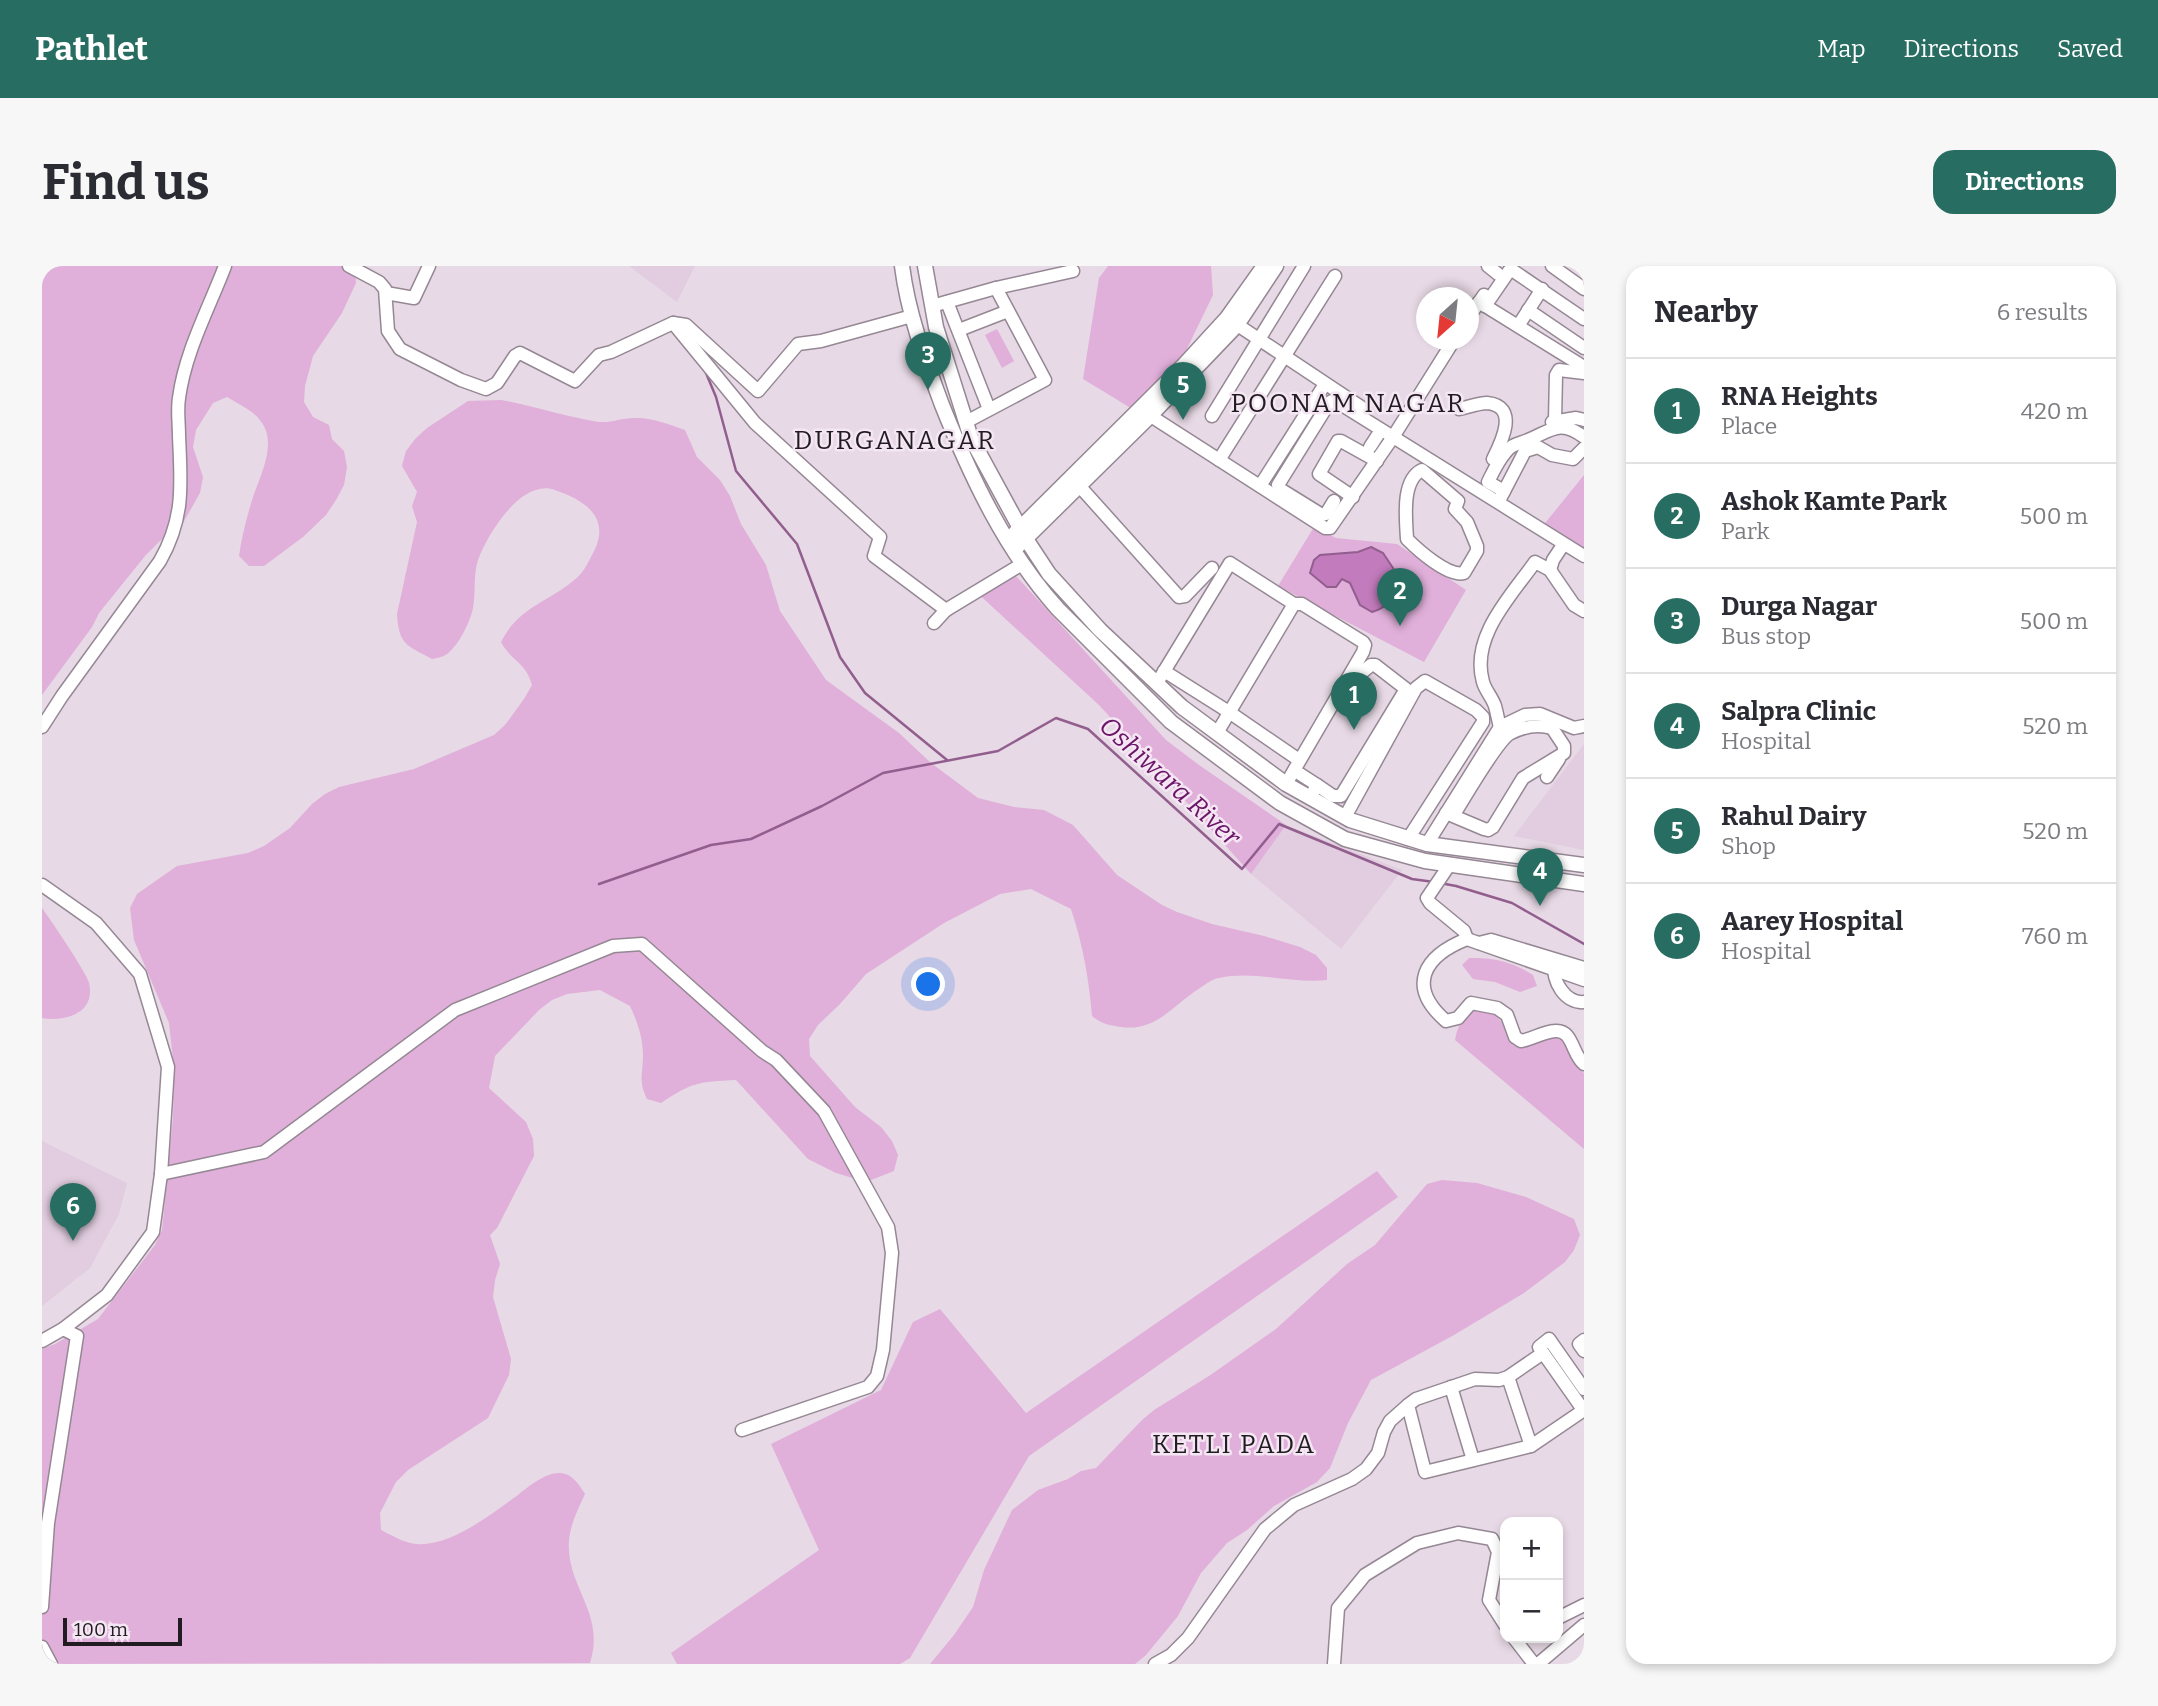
<!DOCTYPE html>
<html lang="en">
<head>
<meta charset="utf-8">
<style>
	body { margin:0; font-family:Bitter,serif; background:#f7f7f7; color:#2b2b33 }
	.controls { position:absolute; right:21px; bottom:21px; display:grid; overflow:hidden; border-radius:14px; box-shadow:0 4px 10px #0003 }
	.controls button { width:63px; height:63px; display:grid; place-items:center; padding:0; border:0; border-bottom:2px solid #e1e1e2; background:#fff; color:#2b2b33; font:35px sans-serif }
	.compass { position:absolute; left:1374px; top:21px; width:63px; height:63px; border-radius:50%; background:#fff; box-shadow:0 4px 10px #0003; rotate:207deg }
	.scale { position:absolute; left:21px; bottom:18px; width:119px; box-sizing:border-box; padding-left:7px; border:4px solid #211c21; border-top:0; font-size:19px; line-height:24px; white-space:nowrap; color:#211c21; -webkit-text-stroke:5px #f4e6f3; paint-order:stroke }
	.you { position:absolute; left:887px; top:719px; width:24px; height:24px; margin:-18px; border:5px solid #fff; border-radius:50%; background:#1a73e8; box-shadow:0 0 0 10px #1a73e833 }
	.badge { display:grid; place-items:center; width:46px; height:46px; border-radius:50%; background:#276d61; color:#fff; font-size:23px; font-weight:700 }
	.pin { position:absolute; translate:-50% -58px; filter:drop-shadow(0 2px 4px #0008) }
	.pin::after { content:''; position:absolute; top:37px; width:24px; height:21px; background:inherit; clip-path:polygon(0 0,100% 0,50% 100%) }
	.list { margin:0; padding:0; list-style:none }
	h2 { display:flex; justify-content:space-between; align-items:center; height:91px; margin:0; padding:0 28px; font-size:30px }
	h2 small { font-size:23px; font-weight:400; color:#7c7c81 }
	.list li { display:grid; grid-template-columns:46px 1fr auto; gap:21px; align-items:center; box-sizing:border-box; height:105px; padding:0 28px; border-top:2px solid #e1e1e2 }
	.list b { display:block; font-size:26px; white-space:nowrap }
	.list p { margin:0; font-size:23px; white-space:nowrap; color:#7c7c81 }
	.list em { font-size:23px; font-style:normal; color:#7c7c81 }
	.map { position:relative; flex:none; width:1542px; height:1398px; overflow:hidden; border-radius:21px }
	header { display:flex; align-items:center; gap:42px; box-sizing:border-box; height:98px; padding:0 35px; background:#276d61; color:#fff }
	header strong { font-size:33px }
	nav { display:flex; gap:38px; margin-inline-start:auto; font-size:24px }
	.intro { display:flex; align-items:center; justify-content:space-between; box-sizing:border-box; height:168px; padding:0 42px }
	h1 { margin:0; font-size:49px }
	.button { padding:18px 32px; border-radius:21px; background:#276d61; color:#fff; font-size:24px; font-weight:700 }
	main { display:flex; gap:42px; padding:0 42px }
	aside { flex:1; background:#fff; border-radius:21px; box-shadow:0 4px 10px #0003 }
	.map>svg:first-child { display:block }
</style>
</head>
<body>
<header>
<strong>Pathlet</strong>
<nav><a>Map</a><a>Directions</a><a>Saved</a></nav>
</header>
<div class="intro"><h1>Find us</h1><a class="button">Directions</a></div>
<main>
<div class="map">
<svg width="1542" height="1398" viewBox="0 0 1542 1398">
	<rect width="100%" height="100%" fill="#e7d9e5"/>
	<!-- built -->
	<g fill="#e1cddf">
		<path d="M587,0H653L635,36Z"/>
		<path d="M1542,478V584L1472,570Z"/>
		<path d="M1244,559L1360,604L1299,683L1209,608Z"/>
		<path d="M0,875L85,917L77,948L48,1002L0,1040Z"/>
	</g>
	<!-- green -->
	<g fill="#e0afda">
		<path d="M0,0H313L314,17L300,47L271,90L263,120L262,136L271,151L287,159L290,173L302,185L305,201L302,219L294,234L284,249L261,271L222,300H207L197,290C200,270 205,250 211,231C218,210 235,178 220,157C213,145 196,138 185,131L171,137L154,164L151,181L161,211L158,227L141,257L128,265L103,290L57,347L50,361L0,429Z"/>
		<path d="M1066,0H1169L1171,29L1139,95L1092,144L1041,113L1057,12Z"/>
		<path d="M955,63L972,95L960,102L943,69Z"/>
		<path d="M459,134C492,140 524,151 557,156C570,157 582,151 595,152C612,152 628,159 643,164L655,191L678,214L688,230L699,258L724,299L738,345L784,414L857,467L889,497L936,532L972,541L1002,544L1031,559L1075,609L1120,639L1135,646L1170,658L1222,670L1258,681L1274,689L1285,702V714C1249,718 1213,704 1177,712C1170,713 1164,718 1158,722C1131,739 1114,766 1079,761C1066,759 1060,758 1050,750C1047,713 1041,679 1029,643L989,623L958,628L902,657L824,708L798,738L776,759L767,773L768,790L813,841L839,861L850,875L856,889L852,905L824,916L794,907L766,893L694,814C655,816 651,816 619,837L605,833C596,814 601,809 601,789C601,771 595,755 588,740L558,724L525,728L510,734L497,744L453,790L447,822L484,856L491,873L492,890L455,962L448,969L458,998L453,1014L451,1031L469,1093L467,1109L446,1152L366,1204L354,1216L338,1247L339,1264C349,1269 362,1277 374,1278C409,1281 449,1248 476,1229C487,1220 504,1206 519,1207C532,1209 537,1219 543,1228C536,1243 528,1259 527,1275C524,1322 564,1346 548,1397L0,1398V1083L13,1078L56,1053L113,979L120,964L131,852L132,802L127,757L92,674L88,642L95,628L135,600L206,587L222,580L248,562L270,538L283,528L297,521L372,503L452,469L463,459L482,433L490,419C484,396 469,395 459,376C476,342 504,337 531,315C540,309 545,299 550,289C570,254 546,235 513,224C480,212 446,267 436,294C431,309 434,326 431,342C428,356 417,379 405,388C401,391 395,392 390,393C365,379 357,380 355,348L375,256L370,240L375,226L360,200L364,185L374,172L385,162L426,135Z"/>
		<path d="M1542,209V283L1500,261Z"/>
		<path d="M1272,261L1294,272L1355,278L1424,324L1382,396L1236,320Z"/>
		<path d="M964,299L1124,474L1157,499L1244,559L1209,608L1058,440L931,323Z"/>
		<path d="M0,642C8,653 44,706 47,717C54,747 23,756 0,752Z"/>
		<path d="M1427,692C1451,691 1471,696 1491,709L1495,720L1478,726L1453,716L1431,713L1420,699Z"/>
		<path d="M1437,742L1451,747L1459,755L1471,779L1478,781H1485L1507,770H1517C1529,781 1528,797 1542,807V883L1413,774C1416,758 1421,749 1437,742Z"/>
		<path d="M1335,905L1356,931L987,1190L868,1392L858,1398H635L629,1387L777,1284L729,1178L839,1124L871,1056L898,1043L984,1147Z"/>
		<path d="M1400,914L1435,917L1484,931L1532,953L1538,969L1532,984L1523,996L1482,1027L1412,1069L1329,1114L1306,1157L1288,1202L1275,1216L1232,1240L1205,1264L1185,1277L1159,1307L1136,1350L1104,1389L1093,1398H888L912,1369L931,1341L942,1304L970,1244L996,1224L1026,1213L1039,1205L1054,1202L1100,1154L1112,1144L1167,1110L1234,1063L1305,998L1333,979L1385,918Z"/>
	</g>
	<!-- water -->
	<path fill="#c27bbc" stroke="#925e8e" stroke-width="2" d="M1329,281L1341,287L1359,314C1351,330 1348,341 1330,346L1318,339L1308,317L1300,313L1294,321H1285L1268,307L1272,294L1278,289L1316,286Z"/>
	<g fill="none" stroke-linecap="round" stroke-linejoin="round">
		<!-- stream -->
		<g stroke="#925e8e" stroke-width="2.5">
			<path d="M664,107L674,131L694,205L755,278L798,391L823,427L905,494"/>
			<path d="M1398,617L1414,620L1470,637L1542,678"/>
			<path d="M557,618L669,579L709,573L780,540L841,507L956,485L1014,452L1046,463L1200,603L1237,558L1370,613L1392,616"/>
		</g>
		<!-- minor casing -->
		<g stroke="#958894" stroke-width="15">
			<g id="minor">
				<path d="M307,0L337,16L343,23L346,65L358,83L419,114L444,123L455,117L473,90L478,87L533,115L557,89L569,86L631,57L644,59L716,125L756,78L779,75L870,50"/>
				<path d="M1446,0L1456,8"/>
				<path d="M1510,0L1542,23"/>
				<path d="M344,27L372,32L387,0"/>
				<path d="M905,36L947,143"/>
				<path d="M1437,36L1542,101"/>
				<path d="M890,40L954,22L1031,5"/>
				<path d="M1443,40L1467,5L1470,4L1542,53"/>
				<path d="M1486,44L1542,82"/>
				<path d="M1426,52L1442,29"/>
				<path d="M1188,54L1319,141"/>
				<path d="M631,57L713,157L838,271L832,290L904,344L980,298"/>
				<path d="M1476,60L1500,23"/>
				<path d="M917,64L966,45"/>
				<path d="M1417,143C1426,141 1437,137 1445,137C1478,140 1459,177 1451,193"/>
				<path d="M1101,145L1283,262H1288L1351,171L1412,74"/>
				<path d="M1170,150L1262,0"/>
				<path d="M1513,154L1514,109L1517,104L1542,107"/>
				<path d="M924,156L1003,114L954,22"/>
				<path d="M1510,156L1534,152L1542,154"/>
				<path d="M1328,181L1339,164"/>
				<path d="M1177,194L1293,10"/>
				<path d="M1380,204L1416,235L1413,243L1425,256L1435,280V285L1422,307C1406,311 1376,284 1365,273C1364,253 1359,214 1380,204Z"/>
				<path d="M1032,214L1137,331L1143,330L1170,302"/>
				<path d="M1218,220L1283,118"/>
				<path d="M1462,225L1446,216C1451,206 1456,195 1463,187C1469,178 1477,178 1486,174C1510,164 1518,153 1542,171"/>
				<path d="M1311,231L1277,208L1296,175H1299L1335,195"/>
				<path d="M1459,231L1483,185L1496,181L1510,189L1531,193L1542,182"/>
				<path d="M1292,235L1284,248L1280,249L1238,223L1236,219L1287,137L1290,135L1295,136L1542,290"/>
				<path d="M1508,304L1511,294L1521,279"/>
				<path d="M892,357L904,344"/>
				<path d="M1122,405L1187,446L1257,494"/>
				<path d="M1115,417L1188,297L1252,338"/>
				<path d="M0,461L20,430L118,295C143,251 139,218 137,170C137,157 135,144 137,132C143,86 167,42 183,0"/>
				<path d="M1458,461C1456,454 1455,447 1453,440C1450,431 1443,424 1441,416C1428,371 1469,330 1493,296L1508,304L1532,339L1542,345"/>
				<path d="M1175,467L1252,338H1260L1321,376L1323,379L1321,386L1244,518"/>
				<path d="M1258,508L1275,519"/>
				<path d="M1505,511L1517,493"/>
				<path d="M1268,532L1275,519L1291,530H1299L1364,423L1333,399H1329L1318,408L1309,422"/>
				<path d="M1404,547L1442,563L1446,564L1451,561L1481,512L1522,487V480L1510,462C1496,458 1480,461 1467,468C1453,478 1422,533 1411,550"/>
				<path d="M1303,551L1374,422L1383,415L1434,444L1441,451V456L1366,573"/>
				<path d="M1385,578L1458,461L1483,449L1498,448L1532,462L1542,460"/>
				<path d="M1408,598L1385,632L1388,637L1422,665L1425,673"/>
				<path d="M0,619L54,657L98,708L126,801L119,908L111,966L65,1029L21,1063L0,1075"/>
				<path d="M1437,677L1449,674L1542,702"/>
				<path d="M1513,698C1509,715 1524,738 1542,736"/>
				<path d="M1542,714L1425,673C1382,690 1364,720 1404,755L1416,752L1429,737L1455,742L1465,749L1473,771L1479,775C1490,773 1501,766 1513,765C1531,763 1530,789 1542,798"/>
				<path d="M119,908L222,886L413,744L571,680L600,678L720,785L734,794L782,845L846,961L850,987L841,1084L835,1110L826,1121L700,1164"/>
				<path d="M1542,1074L1537,1078L1542,1085"/>
				<path d="M1501,1087L1466,1111L1457,1114L1433,1113L1374,1133L1366,1139L1383,1206L1489,1180L1542,1144"/>
				<path d="M1466,1111L1489,1180"/>
				<path d="M1409,1121L1431,1194"/>
				<path d="M1542,1123L1507,1073L1497,1081L1542,1145"/>
				<path d="M0,1341L6,1257L35,1070L21,1063"/>
				<path d="M1516,1352L1542,1339"/>
				<path d="M1472,1372L1492,1398"/>
				<path d="M0,1381L9,1398"/>
				<path d="M1113,1398L1129,1389L1146,1372L1223,1263L1252,1239L1310,1213L1324,1203L1336,1187L1342,1166L1348,1155L1366,1139"/>
				<path d="M1292,1398L1296,1342L1323,1309L1375,1277L1416,1267L1450,1273L1456,1286L1447,1334L1463,1359"/>
				<path d="M1496,1398L1542,1359"/>
			</g>
		</g>
		<!-- major casing -->
		<g stroke="#958894" stroke-width="17">
			<g id="major">
				<path d="M860,0C866,48 883,93 900,139C929,211 963,284 1016,343L1129,456L1238,537L1303,573L1383,595L1542,618"/>
				<path d="M883,0L894,61L929,172L984,273L1007,308L1058,364L1140,441L1244,518L1308,554L1385,578L1542,599"/>
				<path d="M973,267L1141,100L1185,52L1222,0"/>
				<path d="M977,279L1107,151L1195,59L1234,0"/>
			</g>
		</g>
		<!-- minor -->
		<use href="#minor" stroke="#fff" stroke-width="12"/>
		<!-- major -->
		<use href="#major" stroke="#fff" stroke-width="14"/>
	</g>
	<g text-anchor="middle" stroke-width="5" stroke-linejoin="round" paint-order="stroke">
		<!-- neighbourhood labels -->
		<g font-size="26" letter-spacing="2" fill="#211c21" stroke="#f4e6f3">
			<text x="1306" y="146">POONAM NAGAR</text>
			<text x="853" y="183">DURGANAGAR</text>
			<text x="1192" y="1187">KETLI PADA</text>
		</g>
		<!-- water labels -->
		<g font-size="26" font-style="italic" fill="#6c1568" stroke="#f4e6f3">
			<text transform="translate(1128 515) rotate(42)" y="9">Oshiwara River</text>
		</g>
	</g>
</svg>
<div class="controls">
<button>+</button>
<button>−</button>
</div>
<svg class="compass" viewBox="-18 -18 36 36"><path d="M0-13l5 13h-10z" fill="#e53935"/><path d="M0 13l5-13h-10z" fill="#7c7c81"/></svg>
<div class="scale">100 m</div>
<div class="you"></div>
<div class="pin badge" style="left:1312px;top:464px">1</div>
<div class="pin badge" style="left:1358px;top:360px">2</div>
<div class="pin badge" style="left:886px;top:124px">3</div>
<div class="pin badge" style="left:1498px;top:640px">4</div>
<div class="pin badge" style="left:1141px;top:154px">5</div>
<div class="pin badge" style="left:31px;top:975px">6</div>
</div>
<aside>
<h2>Nearby<small>6 results</small></h2>
<ul class="list">
<li><span class="badge">1</span><div><b>RNA Heights</b><p>Place</p></div><em>420 m</em></li>
<li><span class="badge">2</span><div><b>Ashok Kamte Park</b><p>Park</p></div><em>500 m</em></li>
<li><span class="badge">3</span><div><b>Durga Nagar</b><p>Bus stop</p></div><em>500 m</em></li>
<li><span class="badge">4</span><div><b>Salpra Clinic</b><p>Hospital</p></div><em>520 m</em></li>
<li><span class="badge">5</span><div><b>Rahul Dairy</b><p>Shop</p></div><em>520 m</em></li>
<li><span class="badge">6</span><div><b>Aarey Hospital</b><p>Hospital</p></div><em>760 m</em></li>
</ul>
</aside>
</main>
</body>
</html>
